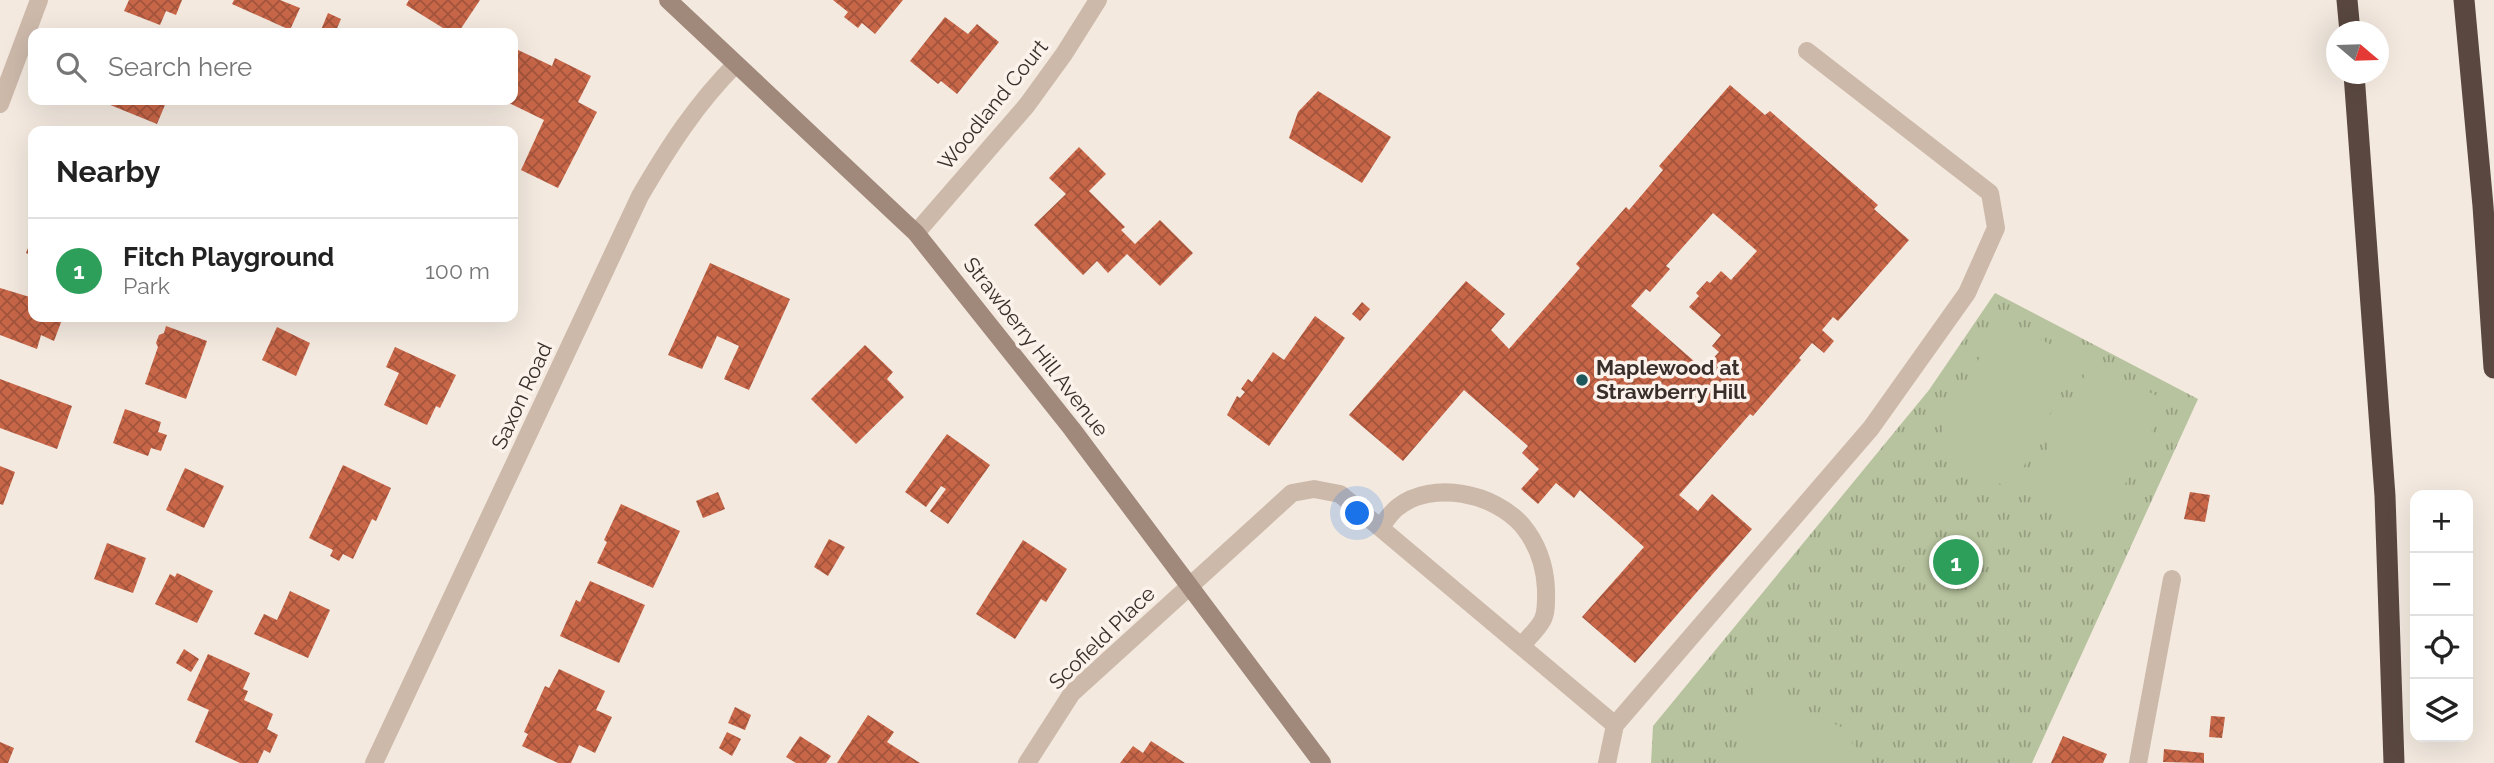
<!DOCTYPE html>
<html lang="en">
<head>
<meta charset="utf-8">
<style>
	body { margin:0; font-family:Raleway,sans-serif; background:#f6f6f6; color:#222 }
	.controls { position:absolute; right:21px; bottom:21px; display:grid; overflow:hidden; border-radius:14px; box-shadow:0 7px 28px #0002 }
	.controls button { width:63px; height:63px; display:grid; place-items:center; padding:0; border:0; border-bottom:2px solid #e0e0e0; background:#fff; color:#222; font:35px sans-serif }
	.compass { position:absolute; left:2326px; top:21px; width:63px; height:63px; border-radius:50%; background:#fff; box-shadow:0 7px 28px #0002; rotate:109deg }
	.you { position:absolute; left:1358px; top:514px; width:24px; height:24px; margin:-18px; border:5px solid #fff; border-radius:50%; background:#1a73e8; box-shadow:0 0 0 10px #1a73e833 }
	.badge { display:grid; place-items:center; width:46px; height:46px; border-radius:50%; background:#1e585c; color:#fff; font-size:23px; font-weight:700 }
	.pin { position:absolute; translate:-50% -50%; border:4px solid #fff; box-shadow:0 2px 7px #0006 }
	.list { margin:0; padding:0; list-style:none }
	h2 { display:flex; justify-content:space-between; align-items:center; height:91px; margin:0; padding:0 28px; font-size:30px }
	h2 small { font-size:23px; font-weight:400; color:#767676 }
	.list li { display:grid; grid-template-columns:46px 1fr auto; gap:21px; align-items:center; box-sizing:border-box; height:105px; padding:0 28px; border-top:2px solid #e0e0e0 }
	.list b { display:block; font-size:26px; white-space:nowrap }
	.list p { margin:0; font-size:23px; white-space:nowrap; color:#767676 }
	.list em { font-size:23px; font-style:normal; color:#767676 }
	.icon { flex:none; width:38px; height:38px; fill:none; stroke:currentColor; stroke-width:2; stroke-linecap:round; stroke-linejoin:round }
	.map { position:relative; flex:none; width:2494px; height:763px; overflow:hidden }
	.search { position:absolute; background:#fff; box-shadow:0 7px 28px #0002; left:28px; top:28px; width:490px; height:77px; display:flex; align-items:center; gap:18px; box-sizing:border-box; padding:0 24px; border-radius:14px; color:#767676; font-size:26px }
	.panel { position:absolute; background:#fff; box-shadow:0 7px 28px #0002; left:28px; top:126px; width:490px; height:196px; border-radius:14px }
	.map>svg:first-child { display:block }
</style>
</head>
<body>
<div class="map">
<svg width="2494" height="763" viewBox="0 0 2494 763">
	<defs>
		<pattern id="grass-tufts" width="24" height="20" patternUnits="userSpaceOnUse" patternTransform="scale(1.75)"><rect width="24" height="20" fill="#b7c39e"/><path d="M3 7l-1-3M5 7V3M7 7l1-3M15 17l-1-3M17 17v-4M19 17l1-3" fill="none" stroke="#969f81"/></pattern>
		<pattern id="building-cross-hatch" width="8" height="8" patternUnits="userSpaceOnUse" patternTransform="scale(1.75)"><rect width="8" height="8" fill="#c86648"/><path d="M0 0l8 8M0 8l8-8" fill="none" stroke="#a3543c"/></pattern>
	</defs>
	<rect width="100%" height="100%" fill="#f3e9df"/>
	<!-- grass -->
	<path fill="url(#grass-tufts)" d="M1995,293L2198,399L2032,763H1651L1653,726L1929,390Z"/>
	<!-- pitch -->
	<g fill="#b7c39e">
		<path d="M1999,319L2078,358L2012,490L1933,450Z"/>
		<path d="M2091,363L2167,401L2101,532L2025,494Z"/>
		<path d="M1756,687L1841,727L1866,763H1732Z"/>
	</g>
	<!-- building -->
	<g fill="url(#building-cross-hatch)" fill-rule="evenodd">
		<path d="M129,0H182L176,15L166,11L160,25L124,11Z"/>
		<path d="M234,0H280L300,8L290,30L232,4Z"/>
		<path d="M409,0H480L458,33H451L406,5Z"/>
		<path d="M833,0H903L875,34L862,23L858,28L844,17L848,12Z"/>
		<path d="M328,13L341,19L335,33L321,30Z"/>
		<path d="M945,17L968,34L977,24L999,42L957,94L941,81L938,84L910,61Z"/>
		<path d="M516,49L552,66L555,58L591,76L578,102L597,112L558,188L521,170L544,120L503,100H513V56Z"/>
		<path d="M1730,85L1765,115L1770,111L1878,205L1874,209L1909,240L1838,321L1833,317L1822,330L1834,341L1824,353L1812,343L1799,358L1801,360L1753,416L1750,414L1679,495L1698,511L1712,494L1752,529L1635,663L1582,617L1644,547L1580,490L1574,498L1556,483L1538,504L1521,489L1539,469L1522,453L1528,446L1464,390L1403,461L1349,415L1466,281L1505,314L1491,330L1509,349L1580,268L1576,264L1626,207L1629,210L1663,170L1659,166ZM1713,213L1757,251L1731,280L1721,271L1710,283L1707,281L1696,293L1699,296L1689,307L1721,335L1712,346L1719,352L1703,369L1631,306L1646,289L1650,292L1670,269L1666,266Z"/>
		<path d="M1318,91L1391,137L1362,183L1289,138L1298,112Z"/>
		<path d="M98,100H167L157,124Z"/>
		<path d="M1079,147L1106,174L1089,191L1125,227L1121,230L1135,244L1160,220L1193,253L1160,286L1127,254L1108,273L1097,261L1083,275L1034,225L1066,194L1049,178Z"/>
		<path d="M33,235V256L26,253Z"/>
		<path d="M710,263L790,299L749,390L724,379L739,346L717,336L702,369L668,355Z"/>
		<path d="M0,288L33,298V317H63L54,341L41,335L37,349L0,335Z"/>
		<path d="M1362,302L1370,309L1360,321L1352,314Z"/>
		<path d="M1315,316L1345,338L1269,446L1227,415L1237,396L1240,398L1245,392L1241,389L1248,379L1252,382L1273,352L1284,360Z"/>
		<path d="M166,326L207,341L186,399L145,384L158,347L156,343L159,335L164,333Z"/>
		<path d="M277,327L310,343L296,376L262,360Z"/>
		<path d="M865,345L893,372L887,379L904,397L856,444L811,399Z"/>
		<path d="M395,347L456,375L440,408L436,406L427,425L384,405L399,373L386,367Z"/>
		<path d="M0,379L72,406L57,449L0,428Z"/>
		<path d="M125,409L161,422L158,432L167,435L161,451L151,448L148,456L113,443Z"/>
		<path d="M947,434L990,465L948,524L930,511L946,489L941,486L926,507L905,492Z"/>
		<path d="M343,465L391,488L376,521L372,519L353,559L343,554L339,561L330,556L333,550L309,538Z"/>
		<path d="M0,466L15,472L3,505L0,504Z"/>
		<path d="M185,468L224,486L204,528L166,510Z"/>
		<path d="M718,492L725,509L703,518L696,501Z"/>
		<path d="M2190,492L2210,495L2205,522L2184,519Z"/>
		<path d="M621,504L680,531L653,588L597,563L607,542L604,540Z"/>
		<path d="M829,539L845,547L828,576L814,567Z"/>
		<path d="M1023,540L1067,569L1046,602L1041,599L1015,639L976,614Z"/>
		<path d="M107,543L146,558L133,593L94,579Z"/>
		<path d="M177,573L213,591L197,623L155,604L170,574L175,577Z"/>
		<path d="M590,581L645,605L619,663L560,636L576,600L580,602Z"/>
		<path d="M290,591L330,610L308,658L254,634L264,614L277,620Z"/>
		<path d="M184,649L199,659L191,672L176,663Z"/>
		<path d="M208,654L250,673L243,689L248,691L244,700L273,714L267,729L278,735L270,753L264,750L258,763H240L195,742L209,710L187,700Z"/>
		<path d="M559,669L605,691L596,710L612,717L595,753L579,745L571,763H558L522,746L528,734L524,732L545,686L549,688Z"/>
		<path d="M735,707L751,715L745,730L728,723Z"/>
		<path d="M868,715L894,732L887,742L920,763H837Z"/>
		<path d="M2211,716L2225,717L2222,738L2209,737Z"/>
		<path d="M727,732L741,739L732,756L719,748Z"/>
		<path d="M800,736L831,756L826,763H796L786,757Z"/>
		<path d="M2063,736L2107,754L2103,763H2051Z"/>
		<path d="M1151,741L1185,763H1120L1133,746L1143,753Z"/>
		<path d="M0,742L14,748L8,763H0Z"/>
		<path d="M2164,749L2204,753V763L2163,762Z"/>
	</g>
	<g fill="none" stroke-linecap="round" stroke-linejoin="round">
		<!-- service -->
		<g stroke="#ccb9aa" stroke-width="18">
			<path d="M1380,527C1386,521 1391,512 1398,507C1433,480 1494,493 1522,525C1537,543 1545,566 1546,589C1546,599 1547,613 1542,621C1537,630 1528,638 1521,646"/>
			<path d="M1191,585L1292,493L1314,489L1340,494L1615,725"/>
			<path d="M1607,763L1615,725L1871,428L1967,293L1996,228L1990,193L1807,51"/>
			<path d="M2138,763L2172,579"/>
		</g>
		<!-- minor -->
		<g stroke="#ccb9aa" stroke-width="18">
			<path d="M0,104L39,0"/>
			<path d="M916,233L1027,105L1064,54L1098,0"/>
			<path d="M374,763L640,196C668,148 696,104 736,64"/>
			<path d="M1027,763L1072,693L1191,585"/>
		</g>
		<!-- secondary -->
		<path stroke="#a0887b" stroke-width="18" d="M668,0L916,233L1072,429L1322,763"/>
		<!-- motorway -->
		<g stroke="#5a4840" stroke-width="21">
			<path d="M2347,0L2350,32"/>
			<path d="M2464,0L2483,206L2494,368"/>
			<path d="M2354,74L2385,496L2394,763"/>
		</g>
	</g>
	<!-- markers -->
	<circle fill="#1e585c" stroke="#fbf3eb" stroke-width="2.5" cx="1582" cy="380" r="7"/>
	<g text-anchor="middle" stroke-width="7" stroke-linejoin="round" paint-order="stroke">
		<!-- street labels -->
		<g font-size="21" fill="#392e2a" stroke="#fbf3eb">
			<text transform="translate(993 105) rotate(-51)" y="7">Woodland Court</text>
			<text transform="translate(1036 347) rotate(52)" y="7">Strawberry Hill Avenue</text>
			<text transform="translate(522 396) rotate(-65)" y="7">Saxon Road</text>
			<text transform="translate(1102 638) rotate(-44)" y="7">Scofield Place</text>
		</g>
		<!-- poi labels -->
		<g font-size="21" font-weight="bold" fill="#392e2a" stroke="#fbf3eb" text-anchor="start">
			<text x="1596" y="375">Maplewood at<tspan x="1596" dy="24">Strawberry Hill</tspan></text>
		</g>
	</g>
</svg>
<div class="controls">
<button>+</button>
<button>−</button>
<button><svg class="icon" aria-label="locate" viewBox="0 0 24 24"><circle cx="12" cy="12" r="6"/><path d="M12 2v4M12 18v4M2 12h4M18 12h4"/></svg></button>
<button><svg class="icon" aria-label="layers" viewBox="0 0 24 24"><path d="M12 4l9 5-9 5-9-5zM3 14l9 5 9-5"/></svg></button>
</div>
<svg class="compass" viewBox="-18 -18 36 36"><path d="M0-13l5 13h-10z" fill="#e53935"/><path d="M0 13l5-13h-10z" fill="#767676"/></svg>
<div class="you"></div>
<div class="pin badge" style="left:1956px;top:562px;background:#2e9e5b">1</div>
<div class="search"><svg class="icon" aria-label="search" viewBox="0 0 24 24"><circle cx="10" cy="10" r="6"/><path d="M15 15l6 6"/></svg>Search here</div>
<section class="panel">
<h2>Nearby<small></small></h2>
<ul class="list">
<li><span class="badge" style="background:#2e9e5b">1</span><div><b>Fitch Playground</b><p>Park</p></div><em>100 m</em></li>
</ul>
</section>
</div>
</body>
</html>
